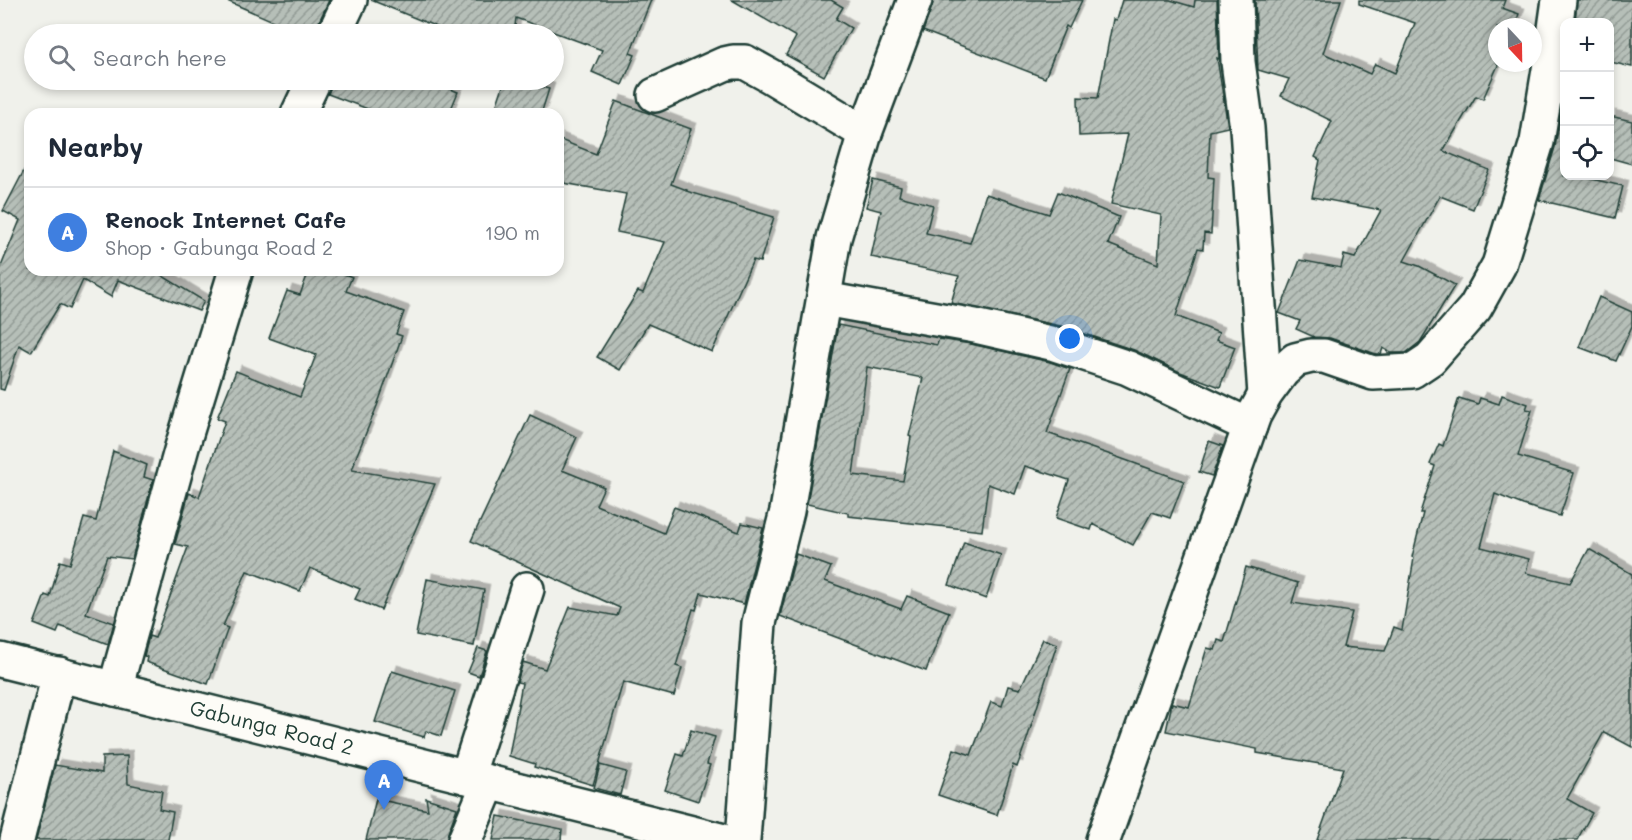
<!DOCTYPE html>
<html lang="en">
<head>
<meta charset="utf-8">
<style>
	body { margin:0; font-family:Mali,sans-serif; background:#f6f6f7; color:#1f2937 }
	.controls { position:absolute; right:18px; top:18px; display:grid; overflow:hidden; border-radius:12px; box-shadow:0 3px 9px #0003 }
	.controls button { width:54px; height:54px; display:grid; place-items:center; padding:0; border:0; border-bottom:2px solid #e0e1e3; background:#fff; color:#1f2937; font:30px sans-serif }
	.compass { position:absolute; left:1488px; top:18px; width:54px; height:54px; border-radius:50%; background:#fff; box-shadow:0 3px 9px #0003; rotate:158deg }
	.you { position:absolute; left:1070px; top:339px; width:21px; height:21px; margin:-15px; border:4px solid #fff; border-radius:50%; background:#1a73e8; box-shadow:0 0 0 9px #1a73e833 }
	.badge { display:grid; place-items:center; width:39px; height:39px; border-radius:50%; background:#1f6fb2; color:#fff; font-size:20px; font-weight:700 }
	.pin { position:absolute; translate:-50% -50px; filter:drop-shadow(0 2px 3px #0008) }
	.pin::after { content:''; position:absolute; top:32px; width:21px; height:18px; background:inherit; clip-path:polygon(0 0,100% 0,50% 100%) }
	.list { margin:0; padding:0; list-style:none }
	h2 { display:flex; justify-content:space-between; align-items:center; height:78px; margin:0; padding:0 24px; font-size:26px }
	h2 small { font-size:20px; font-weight:400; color:#747a83 }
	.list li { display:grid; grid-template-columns:39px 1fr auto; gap:18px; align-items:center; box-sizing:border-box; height:90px; padding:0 24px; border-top:2px solid #e0e1e3 }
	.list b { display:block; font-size:22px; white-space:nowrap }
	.list p { margin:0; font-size:20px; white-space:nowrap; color:#747a83 }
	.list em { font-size:20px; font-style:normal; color:#747a83 }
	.icon { flex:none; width:33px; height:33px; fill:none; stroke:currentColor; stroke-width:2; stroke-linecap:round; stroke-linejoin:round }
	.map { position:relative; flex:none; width:1632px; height:840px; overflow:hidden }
	.search { position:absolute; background:#fff; box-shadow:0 3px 9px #0003; left:24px; top:24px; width:540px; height:66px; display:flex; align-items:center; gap:15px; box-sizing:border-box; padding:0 21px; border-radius:33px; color:#747a83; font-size:22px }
	.panel { position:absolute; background:#fff; box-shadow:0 3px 9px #0003; left:24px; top:108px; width:540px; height:168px; border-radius:18px }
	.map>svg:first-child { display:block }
</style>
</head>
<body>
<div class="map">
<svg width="1632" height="840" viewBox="0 0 1632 840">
	<defs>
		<pattern id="building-hatch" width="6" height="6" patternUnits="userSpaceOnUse" patternTransform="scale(1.5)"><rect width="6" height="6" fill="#b6bfb8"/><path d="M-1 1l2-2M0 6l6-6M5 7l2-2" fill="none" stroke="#939c96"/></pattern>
		<filter id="shadow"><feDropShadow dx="5.5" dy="-5.5" stdDeviation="0" flood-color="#0004"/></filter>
	</defs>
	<rect width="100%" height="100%" fill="#f0f1eb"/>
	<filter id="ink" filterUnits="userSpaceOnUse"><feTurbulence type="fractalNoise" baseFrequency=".0167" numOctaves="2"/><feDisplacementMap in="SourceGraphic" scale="12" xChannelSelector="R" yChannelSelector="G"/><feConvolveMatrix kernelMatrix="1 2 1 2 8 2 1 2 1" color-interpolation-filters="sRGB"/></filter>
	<g filter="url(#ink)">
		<!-- building -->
		<g fill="url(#building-hatch)" stroke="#1f3d34" stroke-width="1.5" fill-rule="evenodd" filter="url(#shadow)">
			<path d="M225,0H329L317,26L315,34H275L280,24Z"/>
			<path d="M371,0H651L630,53L635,55L622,85L592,72L602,50L516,18L514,34H454Z"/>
			<path d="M732,0H831L843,7L836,19L851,28L824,76L786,55L796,37Z"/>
			<path d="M934,0H1082L1069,28L1066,26L1045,78L923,31Z"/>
			<path d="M1122,0H1170L1194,7L1195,0H1217L1219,59L1217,58L1228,127L1210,131L1208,177L1214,178L1211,234L1204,233L1203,249L1198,248L1176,316L1219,333L1216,340L1235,347L1220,387L1180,372L1134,350L1061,326L951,303L959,276L871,257L881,211L866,207L873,180L901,187L899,196L933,205L926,233L970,243L986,194L1049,214L1058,192L1119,217L1108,244L1158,264L1161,215L1111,204L1128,134L1079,136L1078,97L1098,98L1113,19L1116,20Z"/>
			<path d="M1255,0H1341L1323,53L1370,74L1375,64L1395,73L1415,23L1359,4V0H1505L1502,8L1519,14L1514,27H1497V63H1499L1483,99L1476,96L1443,151L1489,170L1473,209L1440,196L1404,261L1419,266L1455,285L1420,342L1406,353H1391L1383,348L1381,354H1376L1330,338L1314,337L1296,329L1300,321L1279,313L1300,260L1341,268L1344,255L1355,258L1381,210L1312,197L1320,160L1315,157L1332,121L1281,96L1289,79L1258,70Z"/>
			<path d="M1577,0H1632V67L1610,62V22H1575Z"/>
			<path d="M333,80H427L458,92L449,114H381L328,94Z"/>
			<path d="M505,80H533L531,84L549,89L541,114H507L495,110Z"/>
			<path d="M616,101L691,129L671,184L687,190L686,191L774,217L760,262L753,260L712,352L648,324L620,370L597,357L638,291L643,293L665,242L617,232L626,194L558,182V139L596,154Z"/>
			<path d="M1562,106H1564V176H1578L1623,186L1615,218L1539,200L1555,147Z"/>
			<path d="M1610,116L1632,121V164L1610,158Z"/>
			<path d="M30,159V270H153L204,301L199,311L118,280L111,297L83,280L70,309L60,304L31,352L19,345L4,390L0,389V269L20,220L3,211Z"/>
			<path d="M309,270H334L352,277L346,291L404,312L396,334L402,336L377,406L354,462H355L352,470L435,484L381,610L355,599L360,589L310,568L300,591L247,571L223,626L228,628L208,684L146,662L147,657L144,656L149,636L155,638L188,547L175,544L189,493L199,497L225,421L217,418L236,371L300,397L316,355L269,338L287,291L300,295Z"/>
			<path d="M1599,297L1632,312V326L1616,361L1579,347Z"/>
			<path d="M838,325L937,345L939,339L971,344L1050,362L1070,369L1047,433L1117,457L1184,481L1170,518L1152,512L1133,545L1093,524L1091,530L1056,518L1069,480L1025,466L1015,494L988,484L982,531L848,516V513L807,504ZM867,367L923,378L909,436L911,437L903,481L853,475Z"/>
			<path d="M1502,395L1528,404L1526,409L1532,410L1518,456L1574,473L1560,516L1523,505L1495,494L1481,547L1529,559L1526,573L1570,583L1589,549L1632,574V747L1604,732L1567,799L1592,813L1577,840H1317L1343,768L1257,753V749L1166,731L1172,703L1189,707L1207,648L1215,650L1218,640L1224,642L1246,567L1298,583L1292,603L1352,612L1343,647L1385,651L1394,627L1402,630L1414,558L1412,557L1423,513H1420L1435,466L1430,464L1439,444L1443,446L1459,398L1478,404L1480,398L1499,404Z"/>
			<path d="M530,415L577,437L562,470L604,487L596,505L664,533L674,507L739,532L742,523L763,528L744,604L701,593L696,610L693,609L676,666L682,668L674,696L623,682L593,785L534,767L535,764L509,756L522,683L517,682L523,662L545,669L570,607L617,616L620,608L471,541Z"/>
			<path d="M1209,441L1223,446L1212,476L1199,472Z"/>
			<path d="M113,451L147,465L144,477L153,480L132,559L107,556L86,613L114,623L108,644L60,626L57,633L34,624L45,595L50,597L60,561L70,564L84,518L96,521Z"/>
			<path d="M964,542L1001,555L986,599L949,585Z"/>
			<path d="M796,554L831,567L825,581L901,609L907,596L949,612L926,671L780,616Z"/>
			<path d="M427,579L484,590L474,646L416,635Z"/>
			<path d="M1043,639L1057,644L1027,739L1017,767L1013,765L997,815L938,795L954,749L971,755L991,702L1002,706L1008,686L1020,689Z"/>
			<path d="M478,648L487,651L479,676L468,672Z"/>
			<path d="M392,671L455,691L441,736L426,731L424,737L375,722Z"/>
			<path d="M691,730L715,737L707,764L710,765L698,801L665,790L677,754L683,756Z"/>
			<path d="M127,756L128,784L162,791L159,809L173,812L168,840H36L55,765L102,773V757Z"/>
			<path d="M600,765L626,772L620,795L594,788Z"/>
			<path d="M426,798L457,808L448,833L447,840H366L376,799L428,810Z"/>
			<path d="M498,816L562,829L561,840H493Z"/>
		</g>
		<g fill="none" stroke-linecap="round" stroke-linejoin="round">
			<!-- minor casing -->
			<g stroke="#1f3d34" stroke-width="38">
				<g id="minor">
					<path d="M1236,0L1238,62L1247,128L1265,395"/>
					<path d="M334,34L350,0"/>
					<path d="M655,95L724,64L733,62H745L772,77L865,133"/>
					<path d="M298,114L314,80"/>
					<path d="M824,299L975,326L1055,344L1128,368L1250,426"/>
					<path id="s1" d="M0,660L720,840"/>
					<path d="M115,689L182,447L236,270"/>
					<path d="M467,777L527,589"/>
					<path d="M17,840L59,674"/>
					<path d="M465,840L489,782"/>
					<path d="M743,840L759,623L787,511L834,238L865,133L915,0"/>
					<path d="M1103,840L1250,426L1254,415L1265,395L1282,372L1295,360L1311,356H1324L1373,373L1412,371L1430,359L1475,308L1499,265L1537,142L1550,64L1559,0"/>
				</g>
			</g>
			<!-- minor -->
			<use href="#minor" stroke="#fdfcf7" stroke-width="33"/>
		</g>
	</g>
	<g text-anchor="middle" stroke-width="6" stroke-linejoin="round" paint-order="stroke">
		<!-- street labels -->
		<g font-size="21" fill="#1f3d34" stroke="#fdfcf7">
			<text dy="7" stroke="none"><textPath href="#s1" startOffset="280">Gabunga Road 2</textPath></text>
		</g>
	</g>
</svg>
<div class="controls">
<button>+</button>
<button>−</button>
<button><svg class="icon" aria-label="locate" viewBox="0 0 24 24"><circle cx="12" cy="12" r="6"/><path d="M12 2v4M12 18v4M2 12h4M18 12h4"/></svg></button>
</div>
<svg class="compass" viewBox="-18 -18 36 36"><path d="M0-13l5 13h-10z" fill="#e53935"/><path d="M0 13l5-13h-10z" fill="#747a83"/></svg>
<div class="you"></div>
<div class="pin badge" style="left:384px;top:810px;background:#3f7fe0">A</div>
<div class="search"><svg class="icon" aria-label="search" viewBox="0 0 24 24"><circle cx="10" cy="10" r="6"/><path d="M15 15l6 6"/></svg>Search here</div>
<section class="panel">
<h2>Nearby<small></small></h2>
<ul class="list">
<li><span class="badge" style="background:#3f7fe0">A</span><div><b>Renock Internet Cafe</b><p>Shop · Gabunga Road 2</p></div><em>190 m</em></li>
</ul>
</section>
</div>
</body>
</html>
